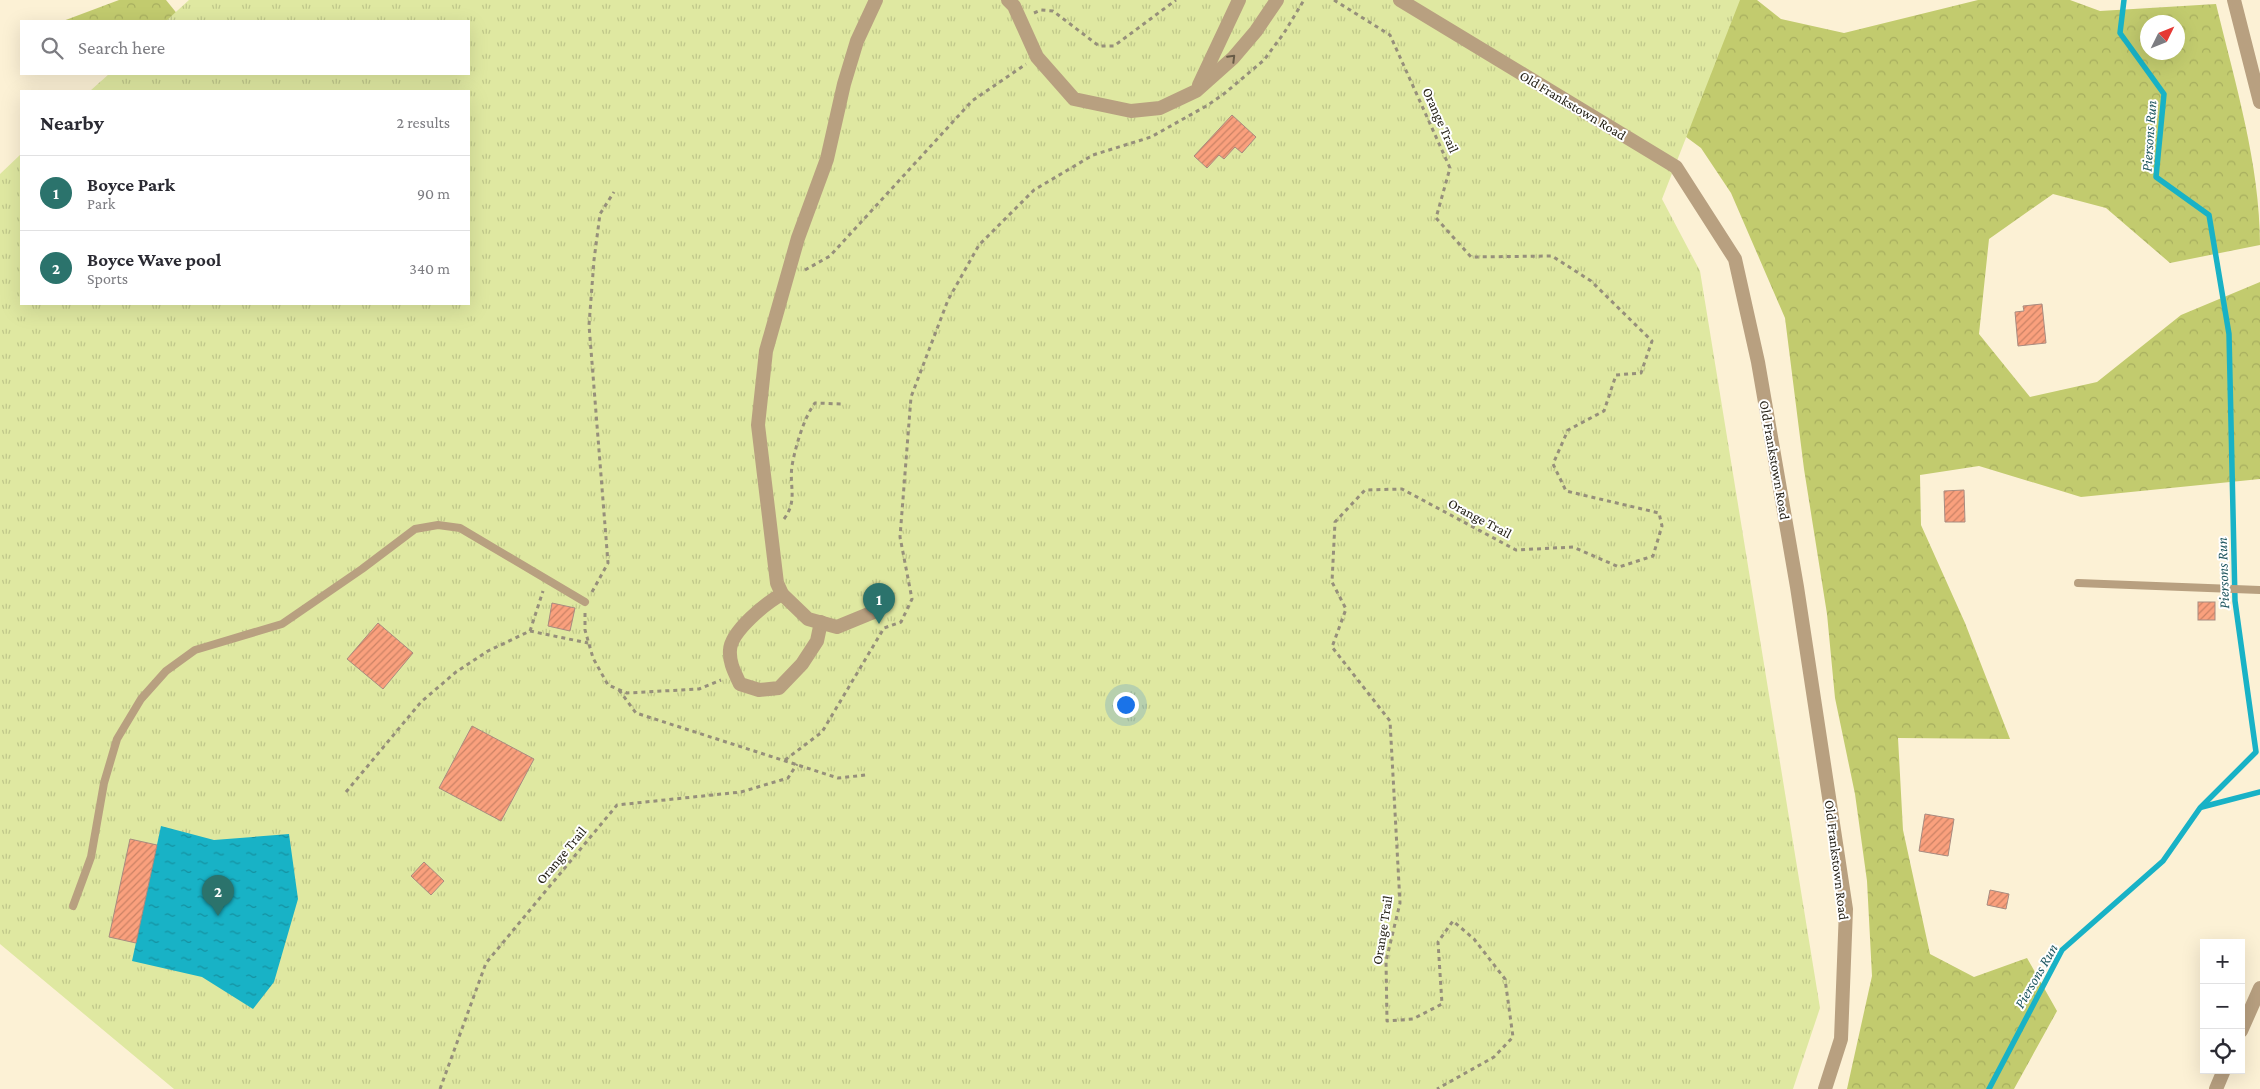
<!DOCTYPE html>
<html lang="en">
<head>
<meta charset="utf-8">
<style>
	body { margin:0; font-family:"Crimson Pro",serif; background:#f7f7f7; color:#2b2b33 }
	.controls { position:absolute; right:15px; bottom:15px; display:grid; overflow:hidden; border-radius:0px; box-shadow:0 5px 20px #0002 }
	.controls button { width:45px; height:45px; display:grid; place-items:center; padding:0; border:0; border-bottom:1px solid #e1e1e2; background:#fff; color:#2b2b33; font:25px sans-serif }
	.compass { position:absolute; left:2140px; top:15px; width:45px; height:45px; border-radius:50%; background:#fff; box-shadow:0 5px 20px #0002; rotate:47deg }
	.you { position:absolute; left:1125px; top:704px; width:18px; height:18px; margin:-12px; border:4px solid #fff; border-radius:50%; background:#1a73e8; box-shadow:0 0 0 8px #1a73e833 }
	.badge { display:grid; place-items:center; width:32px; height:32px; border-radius:50%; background:#2b736c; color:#fff; font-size:16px; font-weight:700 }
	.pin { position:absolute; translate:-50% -41px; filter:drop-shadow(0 1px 2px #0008) }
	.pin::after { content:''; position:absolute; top:26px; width:18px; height:15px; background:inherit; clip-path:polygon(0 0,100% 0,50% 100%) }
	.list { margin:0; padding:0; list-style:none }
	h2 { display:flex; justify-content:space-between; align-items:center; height:65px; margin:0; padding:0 20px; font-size:21px }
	h2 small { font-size:16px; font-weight:400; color:#7c7c81 }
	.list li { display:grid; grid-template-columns:32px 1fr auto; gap:15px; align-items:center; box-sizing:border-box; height:75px; padding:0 20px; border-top:1px solid #e1e1e2 }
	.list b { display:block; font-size:19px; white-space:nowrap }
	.list p { margin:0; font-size:16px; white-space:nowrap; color:#7c7c81 }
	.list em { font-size:16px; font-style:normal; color:#7c7c81 }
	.icon { flex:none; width:28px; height:28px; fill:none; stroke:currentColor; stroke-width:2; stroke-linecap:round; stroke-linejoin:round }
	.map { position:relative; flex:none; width:2260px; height:1089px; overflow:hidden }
	.search { position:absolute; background:#fff; box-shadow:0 5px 20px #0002; left:20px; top:20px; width:450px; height:55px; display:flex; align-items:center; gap:12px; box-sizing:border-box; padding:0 18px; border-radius:0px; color:#7c7c81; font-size:19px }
	.panel { position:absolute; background:#fff; box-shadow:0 5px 20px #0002; left:20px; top:90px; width:450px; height:215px; border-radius:0px }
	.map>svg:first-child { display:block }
</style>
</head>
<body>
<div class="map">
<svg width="2260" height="1089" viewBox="0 0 2260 1089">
	<defs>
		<pattern id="forest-crowns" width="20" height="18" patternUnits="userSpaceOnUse" patternTransform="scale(1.25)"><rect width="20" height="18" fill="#c2cb6e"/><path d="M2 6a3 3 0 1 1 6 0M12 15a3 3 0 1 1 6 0" fill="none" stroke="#a7ae5f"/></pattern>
		<pattern id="park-tufts" width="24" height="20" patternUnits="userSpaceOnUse" patternTransform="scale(1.25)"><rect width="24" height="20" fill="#dfe8a1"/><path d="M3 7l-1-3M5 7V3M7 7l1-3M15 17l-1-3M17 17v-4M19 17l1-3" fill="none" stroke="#bfc78a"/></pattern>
		<pattern id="water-ripples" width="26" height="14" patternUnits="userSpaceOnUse" patternTransform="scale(1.25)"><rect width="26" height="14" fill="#18b2c6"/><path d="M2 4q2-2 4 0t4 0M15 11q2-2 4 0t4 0" fill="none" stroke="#1590a0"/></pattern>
		<pattern id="building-hatch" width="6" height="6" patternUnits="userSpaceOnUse" patternTransform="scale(1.25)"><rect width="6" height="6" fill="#faa07d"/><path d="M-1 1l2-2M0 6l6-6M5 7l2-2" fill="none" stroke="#ca8265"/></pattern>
	</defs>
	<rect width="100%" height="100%" fill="#fcf1d5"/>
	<!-- forest -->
	<g fill="url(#forest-crowns)" fill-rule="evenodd">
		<path d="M119,0H166L183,21H63Z"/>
		<path d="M1473,0H1757L1781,19L1844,33L1978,0H2070L2100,11L2216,4C2235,83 2260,164 2260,245L2170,263L2106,208L2053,194L1989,239L1979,334L2030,397L2097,382L2181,315L2260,282V479L2081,497L1979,466L1920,475L1921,525L1965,623L2010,739L1898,738L1903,830L1930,954L1974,977L2027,958L2057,1011L2014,1089H1847L1872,976L1867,881L1855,794L1835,698L1827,614L1804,469L1785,318L1731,193L1701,148L1620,88ZM2148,22H2178V52H2148Z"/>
	</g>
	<!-- park -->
	<path fill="url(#park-tufts)" d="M189,0H1740L1662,199L1700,271L1820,1008L1793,1089H174L0,944V174L21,154V304H469V91H90L109,74H469V21H166Z"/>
	<!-- water -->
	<path fill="url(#water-ripples)" d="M161,826L214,840L289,834L298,899L274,982L253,1009L202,977L132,961Z"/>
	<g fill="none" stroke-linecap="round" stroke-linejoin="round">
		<!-- stream -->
		<g stroke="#18b2c6" stroke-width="5.5">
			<path d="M2202,807L2260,792"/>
			<path d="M1989,1089L2062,950L2163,861L2200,808L2256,752L2235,601L2229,334L2209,215L2156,177L2164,94L2120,33L2124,0"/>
		</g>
	</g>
	<!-- building -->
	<g fill="url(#building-hatch)" stroke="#a88b80">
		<path d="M1232,115L1256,137L1242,153L1235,147L1224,159L1219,155L1207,168L1194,156Z"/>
		<path d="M2042,304L2046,343L2018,346L2015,312L2024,311L2023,306Z"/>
		<path d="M1964,490L1965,522H1945L1944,491Z"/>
		<rect x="2198" y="602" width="17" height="18"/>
		<path d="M552,603L575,608L570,631L548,626Z"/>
		<path d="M378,623L413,653L383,689L347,659Z"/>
		<path d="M472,726L534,759L501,821L439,788Z"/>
		<path d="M1925,814L1954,819L1948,856L1919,851Z"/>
		<path d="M130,839L157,845L136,943L109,937Z"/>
		<path d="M424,862L444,881L431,895L411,876Z"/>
		<path d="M1990,890L2009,894L2006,909L1987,905Z"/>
	</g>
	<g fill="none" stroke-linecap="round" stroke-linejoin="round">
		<!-- path -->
		<g stroke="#968f7b" stroke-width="3" stroke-dasharray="4 4" stroke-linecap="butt">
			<path d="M1334,0L1390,35L1450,168L1436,218L1471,257L1552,256L1591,281L1652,341L1641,373L1616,375L1604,411L1568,430L1553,464L1566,491L1659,513L1662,526L1653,556L1619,567L1573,547L1516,550L1402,489L1365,490L1335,522L1332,582L1346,609L1332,647L1390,721L1400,903L1386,961L1387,1021L1413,1019L1442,1004L1438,942L1453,921L1474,939L1505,979L1513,1037L1494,1057L1437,1089"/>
			<path d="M1034,13L1041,10L1053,11L1099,46H1114L1176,0"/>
			<path d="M805,270L830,256L972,101L1026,64"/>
			<path d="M784,519C798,500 789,487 792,466C795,448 804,417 815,403L842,404"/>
			<path d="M592,592L608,563L589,325L594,260L600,214L614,192"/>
			<path d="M585,613V630L593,658L608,685L627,693L699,689L721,680"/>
			<path d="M530,631L543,591"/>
			<path d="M619,690L636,713L838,778L866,775"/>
			<path d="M785,760L822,732L884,628L901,622L912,599L900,537L911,397L948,300L979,245L1034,190L1093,155L1151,137L1208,105L1225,93L1264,60L1284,33L1304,0"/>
			<path d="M346,792L421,702L456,672L488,651L530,631L588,643"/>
			<path d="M440,1089L486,963L617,805L741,792L788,778L797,764"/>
		</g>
		<!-- service -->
		<g stroke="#b8a080" stroke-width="8">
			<path d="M2078,583L2260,590"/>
			<path d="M73,906L91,857L104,783L117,739L141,699L166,671L195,650L282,624L362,569L415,529L438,525L460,528L585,602"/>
		</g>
		<!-- minor -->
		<g stroke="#b8a080" stroke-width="14">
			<path d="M1008,0L1014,6L1037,57L1074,99L1131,111L1160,108L1196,91L1233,58L1256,31L1277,0"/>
			<path d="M1199,85L1239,0"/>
			<path d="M782,594C766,603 731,631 730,650C729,663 735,673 740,684L759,690L779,688L802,664L817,641L821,622"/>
			<path d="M876,611L837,627L808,619L782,594L777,583L758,425L766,351L798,238L827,159L844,84L857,41L876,0"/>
		</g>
		<!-- tertiary -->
		<g stroke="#b8a080" stroke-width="14">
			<path d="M1400,0L1676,167L1735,259L1758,362L1797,587L1846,909L1841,1039L1825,1089"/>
			<path d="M2234,0L2260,102"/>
			<path d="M2241,1031L2260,988"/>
			<path d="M2216,1089L2224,1070"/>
		</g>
	</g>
	<!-- one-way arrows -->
	<defs><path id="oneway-chevron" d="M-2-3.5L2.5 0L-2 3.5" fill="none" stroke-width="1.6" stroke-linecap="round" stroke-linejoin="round" transform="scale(1.25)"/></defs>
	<use stroke="#685b47" href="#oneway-chevron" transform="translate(1232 58) rotate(-45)"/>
	<g text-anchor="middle" stroke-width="4" stroke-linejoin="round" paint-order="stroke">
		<!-- street labels -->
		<g font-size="14" fill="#262218" stroke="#fff">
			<text transform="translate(1573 105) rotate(31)" y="5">Old Frankstown Road</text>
			<text transform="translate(1441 120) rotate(66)" y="5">Orange Trail</text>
			<text transform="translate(1775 460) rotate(80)" y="5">Old Frankstown Road</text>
			<text transform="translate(1480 518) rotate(28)" y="5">Orange Trail</text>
			<text transform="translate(561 855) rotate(-50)" y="5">Orange Trail</text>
			<text transform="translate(1837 860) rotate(83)" y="5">Old Frankstown Road</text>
			<text transform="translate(1382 930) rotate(-81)" y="5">Orange Trail</text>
		</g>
		<!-- water labels -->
		<g font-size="15" font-style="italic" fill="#225962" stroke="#fff">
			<text transform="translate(2149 136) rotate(-86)" y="5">Piersons Run</text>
			<text transform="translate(2223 573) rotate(-92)" y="5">Piersons Run</text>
			<text transform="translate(2036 976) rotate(-60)" y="5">Piersons Run</text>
		</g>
	</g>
</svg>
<div class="controls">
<button>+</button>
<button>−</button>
<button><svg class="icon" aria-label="locate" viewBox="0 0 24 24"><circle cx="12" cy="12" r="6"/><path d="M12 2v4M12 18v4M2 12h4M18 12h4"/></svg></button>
</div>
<svg class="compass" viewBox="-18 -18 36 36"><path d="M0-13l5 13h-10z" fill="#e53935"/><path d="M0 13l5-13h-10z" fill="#7c7c81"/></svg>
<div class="you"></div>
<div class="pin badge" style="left:879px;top:624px">1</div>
<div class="pin badge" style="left:218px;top:916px">2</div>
<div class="search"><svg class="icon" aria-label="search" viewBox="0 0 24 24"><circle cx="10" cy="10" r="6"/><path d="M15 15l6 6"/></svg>Search here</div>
<section class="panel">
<h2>Nearby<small>2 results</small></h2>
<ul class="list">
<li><span class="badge">1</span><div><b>Boyce Park</b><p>Park</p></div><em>90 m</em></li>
<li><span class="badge">2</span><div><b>Boyce Wave pool</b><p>Sports</p></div><em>340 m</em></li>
</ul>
</section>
</div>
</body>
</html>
